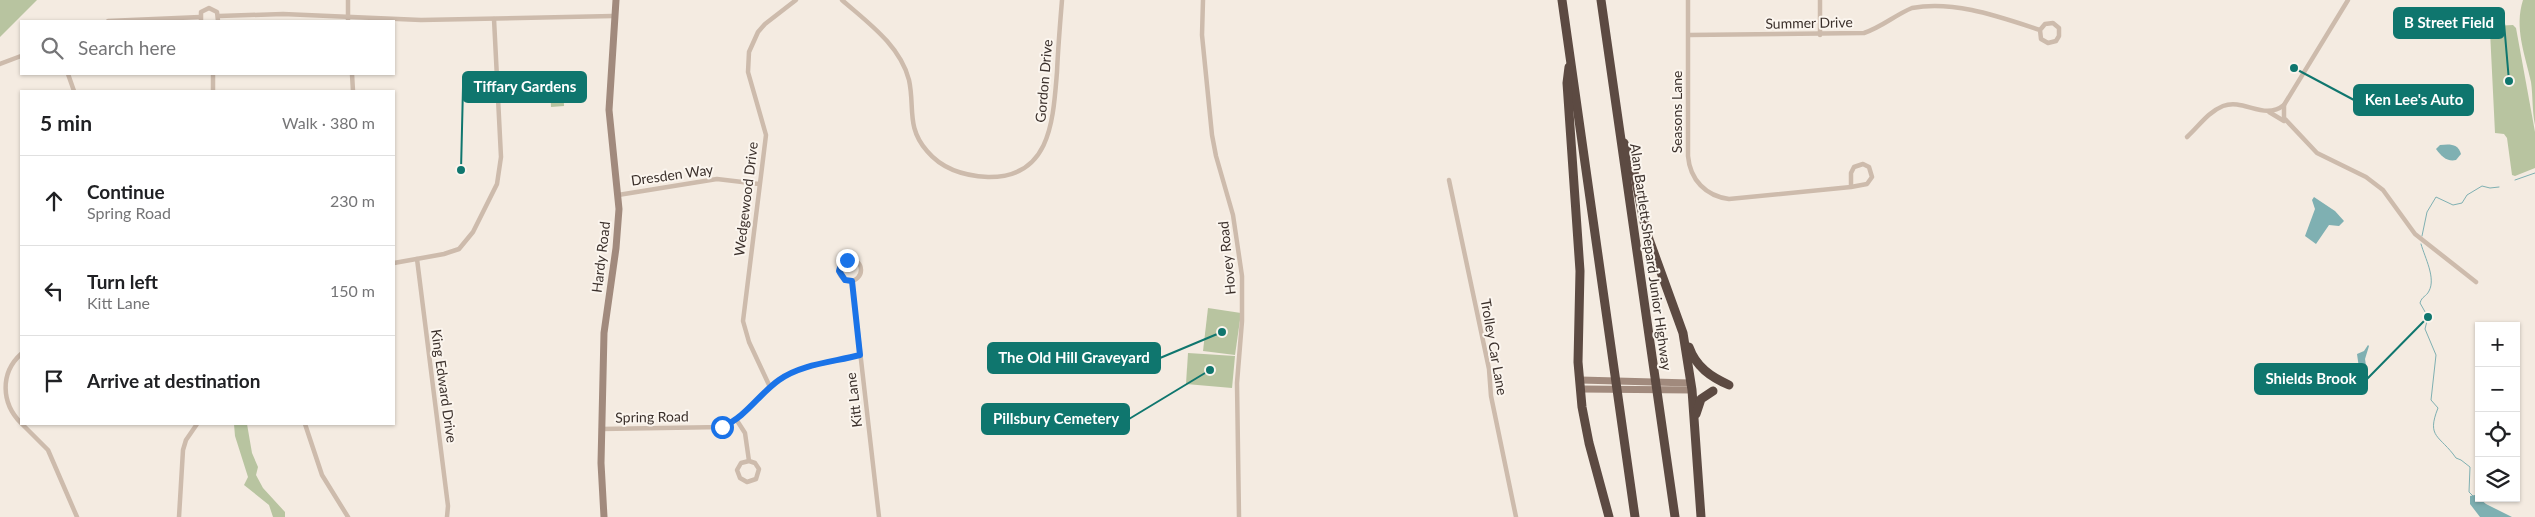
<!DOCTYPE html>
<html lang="en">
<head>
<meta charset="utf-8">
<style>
	body { margin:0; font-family:Lato,sans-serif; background:#f6f6f6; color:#202124 }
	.controls { position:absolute; right:15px; bottom:15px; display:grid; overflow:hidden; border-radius:0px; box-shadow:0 1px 4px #0004 }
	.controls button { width:45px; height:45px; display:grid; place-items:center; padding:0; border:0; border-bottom:1px solid #e0e0e0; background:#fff; color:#202124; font:25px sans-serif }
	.stop { position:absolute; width:15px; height:15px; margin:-11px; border:4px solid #1a73e8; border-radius:50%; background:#fff }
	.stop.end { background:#1a73e8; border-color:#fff; box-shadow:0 1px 5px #0008 }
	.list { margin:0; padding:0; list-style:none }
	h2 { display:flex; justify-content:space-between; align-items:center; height:65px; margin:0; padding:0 20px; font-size:21px }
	h2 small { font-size:16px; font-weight:400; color:#757577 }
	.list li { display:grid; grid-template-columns:32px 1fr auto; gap:15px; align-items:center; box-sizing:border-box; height:90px; padding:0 20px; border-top:1px solid #e0e0e0 }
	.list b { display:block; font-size:19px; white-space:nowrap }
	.list p { margin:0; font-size:16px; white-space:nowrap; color:#757577 }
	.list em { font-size:16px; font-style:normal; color:#757577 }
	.icon { flex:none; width:28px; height:28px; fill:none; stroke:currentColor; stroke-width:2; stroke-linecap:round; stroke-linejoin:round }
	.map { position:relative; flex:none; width:2535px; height:517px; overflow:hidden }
	.search { position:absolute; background:#fff; box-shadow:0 1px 4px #0004; left:20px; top:20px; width:375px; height:55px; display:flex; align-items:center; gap:12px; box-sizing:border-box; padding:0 18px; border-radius:0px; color:#757577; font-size:19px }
	.panel { position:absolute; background:#fff; box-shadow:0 1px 4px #0004; left:20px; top:90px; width:375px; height:335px; border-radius:0px }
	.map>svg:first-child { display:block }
</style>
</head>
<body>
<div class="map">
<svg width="2535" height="517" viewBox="0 0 2535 517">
	<rect width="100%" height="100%" fill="#f4ebe1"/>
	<!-- green -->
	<g fill="#b8c4a0">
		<path d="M0,0H37L0,37Z"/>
		<path d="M2523,0H2535V125C2532,110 2533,96 2531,82C2525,54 2514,28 2523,0Z"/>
		<path d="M2513,25L2516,28L2535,132V168L2515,176L2512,175L2507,138L2504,134L2495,133L2490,31L2493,26Z"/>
		<path d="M563,81L564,106L551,107L550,82Z"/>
		<path d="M1208,308L1241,313L1235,355L1203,351Z"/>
		<path d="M1188,353L1235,356L1232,388L1186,384Z"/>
		<path d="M234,424H247L252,453L258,467L256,475L263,488L285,512V517H273L269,505L244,485L248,477L235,436Z"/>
	</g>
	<!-- water -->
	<g fill="#7fb0b2">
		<path d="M2440,145C2449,144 2458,143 2461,154L2456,160C2447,162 2441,156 2436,149Z"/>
		<path d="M2314,197L2335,211L2344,221L2339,226L2329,225L2316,244L2305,236L2315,209L2312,200Z"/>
		<path d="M2368,345L2369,346L2365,359L2368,378L2359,368L2357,354L2364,351Z"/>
		<path d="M2475,495L2486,504L2512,517H2480L2470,504V496Z"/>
	</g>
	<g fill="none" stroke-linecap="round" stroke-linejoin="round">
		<!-- stream -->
		<g stroke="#7fb0b2" stroke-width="1">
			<path d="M2515,180L2535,173"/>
			<path d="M2422,236L2427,212L2436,197L2453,205L2462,203L2467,195L2482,186L2490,188L2499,187"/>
			<path d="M2421,244C2425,258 2436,278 2429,291C2426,297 2422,296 2420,303L2428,317L2425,329L2436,355L2431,400L2438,408C2426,438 2440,435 2456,458L2461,460L2470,467L2469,492L2473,496"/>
		</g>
		<!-- street -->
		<g stroke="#cdbbac" stroke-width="4.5">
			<path d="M842,0C867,22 900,45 909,80C915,107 906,127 927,151C942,169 965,176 988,177C1051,178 1053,120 1057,72C1058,48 1060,24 1062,0"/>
			<path d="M1203,0L1202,35L1212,135L1216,156L1233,215L1242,276V321L1237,383L1239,517"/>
			<path d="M1688,0V156C1690,180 1706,196 1729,199L1851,187L1867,184L1872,177L1869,167L1863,164L1854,167L1851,173V187"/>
			<path d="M1820,0V35"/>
			<path d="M2348,0L2284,105V118L2317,153L2366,177L2383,190L2415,234L2476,282"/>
			<path d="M219,16L283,14L421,20L613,16"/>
			<path d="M108,21L200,17"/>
			<path d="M201,21V12L209,8L217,12L218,21"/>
			<path d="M348,21V0"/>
			<path d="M1689,35L1864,33C1882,27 1895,15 1912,8C1954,0 2000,17 2040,30L2041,39L2048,43L2056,41L2059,36V28L2053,23L2045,24L2040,30"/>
			<path d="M0,64L21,56"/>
			<path d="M68,74L74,91"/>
			<path d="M213,74V91"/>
			<path d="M352,74L353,91"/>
			<path d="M2269,112L2284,121"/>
			<path d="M2187,137C2199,126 2208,112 2223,106C2244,98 2264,121 2284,105"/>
			<path d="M1449,180L1489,369L1491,396L1516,517"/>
			<path d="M618,195L717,179L759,184"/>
			<path d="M417,259L448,506L447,517"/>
			<circle cx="850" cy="270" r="11"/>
			<path d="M394,263L444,254L459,249L473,232L497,184L501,157L494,19"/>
			<path d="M852,281L879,517"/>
			<path d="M21,354C0,373 1,403 21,423"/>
			<path d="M770,387L749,342L743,321L766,135L748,72L749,52L758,32L765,24L796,0"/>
			<path d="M736,419L745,433L749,461L755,463L759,469L756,479L747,482L740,478L737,470L741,463L749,461"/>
			<path d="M22,424L48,450L77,517"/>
			<path d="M305,424L322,475L348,517"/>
			<path d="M601,429L722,427C746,417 759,394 779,380C801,364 834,362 860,355"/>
			<path d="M179,517L183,450L186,440L197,424"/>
		</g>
		<!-- secondary -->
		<g stroke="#a18a7d" stroke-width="7">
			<path d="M1580,380L1690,383"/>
			<path d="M1581,389L1692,390"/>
			<path d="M604,517L601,463L604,333L616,248L619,209L609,110L616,0"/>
		</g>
		<!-- highway -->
		<g stroke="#5c4a42" stroke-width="9">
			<path d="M1562,0L1635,517"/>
			<path d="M1601,0L1675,517"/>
			<path d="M1569,67L1567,83L1580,271L1578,362L1582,407L1589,443L1609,517"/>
			<path d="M1624,143L1632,162L1646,231L1683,333L1692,390L1701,517"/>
			<path d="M1689,347C1696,367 1711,377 1729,385"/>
			<path d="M1696,414L1701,399L1713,391"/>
		</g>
	</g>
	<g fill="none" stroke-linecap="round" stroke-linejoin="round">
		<!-- route -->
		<path stroke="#1a73e8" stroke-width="6" d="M722,427C746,417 759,394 779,380C801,364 834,362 860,355L852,281L845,280L839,271L841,264L847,260"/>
	</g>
	<g text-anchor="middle" stroke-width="4" stroke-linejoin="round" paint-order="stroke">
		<!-- street labels -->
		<g font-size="14" fill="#3b302b" stroke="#fbf5ee">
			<text transform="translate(1809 23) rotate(-1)" y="5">Summer Drive</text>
			<text transform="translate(1044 81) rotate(-85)" y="5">Gordon Drive</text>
			<text transform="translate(1677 112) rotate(-90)" y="5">Seasons Lane</text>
			<text transform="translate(672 175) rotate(-8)" y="5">Dresden Way</text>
			<text transform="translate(746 199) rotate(-83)" y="5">Wedgewood Drive</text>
			<text transform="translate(601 257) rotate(-83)" y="5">Hardy Road</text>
			<text transform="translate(1651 257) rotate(82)" y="5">Alan Bartlett Shepard Junior Highway</text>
			<text transform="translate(1227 258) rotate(-96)" y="5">Hovey Road</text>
			<text transform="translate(1494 347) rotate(80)" y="5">Trolley Car Lane</text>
			<text transform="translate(444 386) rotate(82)" y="5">King Edward Drive</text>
			<text transform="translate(854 400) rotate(-97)" y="5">Kitt Lane</text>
			<text transform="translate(652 417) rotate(-1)" y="5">Spring Road</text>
		</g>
	</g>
	<!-- callouts -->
	<path fill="none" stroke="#0f766e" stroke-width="2" d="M2509 81L2504 23M461 170L463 87M2294 68L2354 100M1222 332L1160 358M2428 317L2367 379M1210 370L1129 419"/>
	<g fill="#0f766e" stroke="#fbf5ee" stroke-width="2">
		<circle cx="2509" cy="81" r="5"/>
		<circle cx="461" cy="170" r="5"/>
		<circle cx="2294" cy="68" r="5"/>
		<circle cx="1222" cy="332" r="5"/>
		<circle cx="2428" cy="317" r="5"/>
		<circle cx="1210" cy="370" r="5"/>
	</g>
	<g fill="#0f766e" stroke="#0f766e" stroke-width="2">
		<rect x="2394" y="8" width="110" height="30" rx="5"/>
		<rect x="463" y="72" width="123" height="30" rx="5"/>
		<rect x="2354" y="85" width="119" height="30" rx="5"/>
		<rect x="988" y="343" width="172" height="30" rx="5"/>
		<rect x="2255" y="364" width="112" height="30" rx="5"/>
		<rect x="982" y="404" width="147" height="30" rx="5"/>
	</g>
	<g font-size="15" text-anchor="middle" font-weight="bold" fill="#fff">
		<text x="2449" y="28">B Street Field</text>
		<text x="525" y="92">Tiffary Gardens</text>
		<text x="2414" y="105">Ken Lee's Auto</text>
		<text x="1074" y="363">The Old Hill Graveyard</text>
		<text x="2311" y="384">Shields Brook</text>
		<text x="1056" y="424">Pillsbury Cemetery</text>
	</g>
</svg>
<div class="controls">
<button>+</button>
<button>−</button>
<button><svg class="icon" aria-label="locate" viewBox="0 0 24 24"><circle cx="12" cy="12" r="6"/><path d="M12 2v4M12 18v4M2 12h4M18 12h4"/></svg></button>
<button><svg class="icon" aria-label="layers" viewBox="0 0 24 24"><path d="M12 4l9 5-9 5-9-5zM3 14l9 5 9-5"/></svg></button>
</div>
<div class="stop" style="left:722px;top:427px"></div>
<div class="stop end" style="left:847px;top:260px"></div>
<div class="search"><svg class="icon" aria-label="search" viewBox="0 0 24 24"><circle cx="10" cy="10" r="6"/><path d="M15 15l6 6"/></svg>Search here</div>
<section class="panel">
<h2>5 min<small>Walk · 380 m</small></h2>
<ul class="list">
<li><svg class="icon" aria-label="ahead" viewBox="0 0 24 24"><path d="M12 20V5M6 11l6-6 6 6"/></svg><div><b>Continue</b><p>Spring Road</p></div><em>230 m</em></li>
<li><svg class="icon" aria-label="left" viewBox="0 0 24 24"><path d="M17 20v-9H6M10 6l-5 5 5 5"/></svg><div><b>Turn left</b><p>Kitt Lane</p></div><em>150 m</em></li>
<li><svg class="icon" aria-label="arrive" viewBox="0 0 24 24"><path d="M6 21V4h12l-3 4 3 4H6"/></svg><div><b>Arrive at destination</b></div></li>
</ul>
</section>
</div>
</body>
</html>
